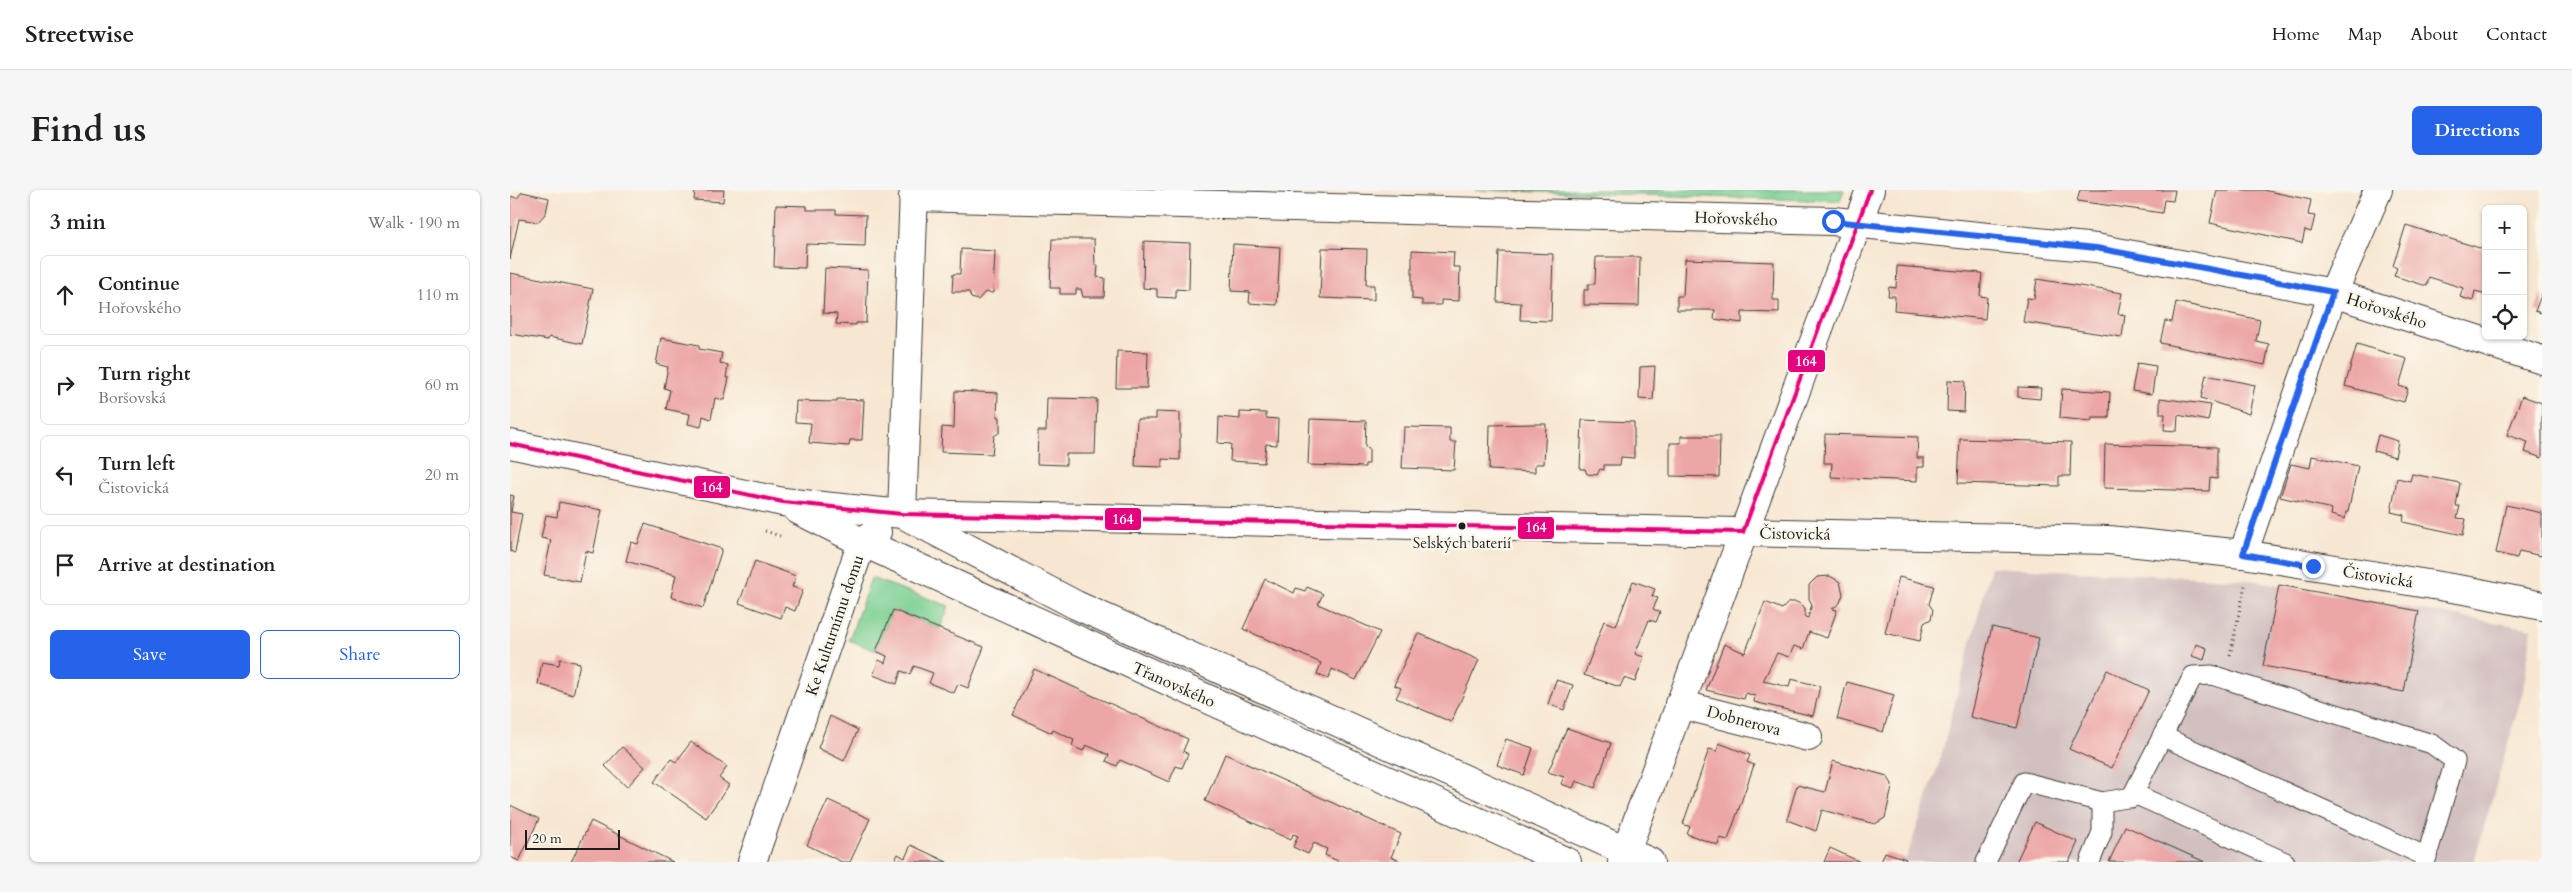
<!DOCTYPE html>
<html lang="en">
<head>
<meta charset="utf-8">
<style>
	body { margin:0; font-family:Cardo,serif; background:#f6f6f6; color:#202124 }
	.controls { position:absolute; right:15px; top:15px; display:grid; overflow:hidden; border-radius:8px; box-shadow:0 1px 4px #0004 }
	.controls button { width:45px; height:45px; display:grid; place-items:center; padding:0; border:0; border-bottom:1px solid #e0e0e0; background:#fff; color:#202124; font:25px sans-serif }
	.scale { position:absolute; left:15px; bottom:12px; width:95px; box-sizing:border-box; padding-left:5px; border:2px solid #1c1c1c; border-top:0; font-size:14px; line-height:18px; white-space:nowrap; color:#1c1c1c; -webkit-text-stroke:4px #fbf7ec; paint-order:stroke }
	.stop { position:absolute; width:15px; height:15px; margin:-11px; border:4px solid #2563eb; border-radius:50%; background:#fff }
	.stop.end { background:#2563eb; border-color:#fff; box-shadow:0 1px 5px #0008 }
	.list { margin:0; padding:0; list-style:none }
	h2 { display:flex; justify-content:space-between; align-items:center; height:65px; margin:0; padding:0 20px; font-size:21px }
	h2 small { font-size:16px; font-weight:400; color:#757577 }
	.list li { display:grid; grid-template-columns:32px 1fr auto; gap:15px; align-items:center; box-sizing:border-box; height:80px; margin:0 10px 10px; padding:0 10px; border:1px solid #e0e0e0; border-radius:8px }
	.list b { display:block; font-size:19px; white-space:nowrap }
	.list p { margin:0; font-size:16px; white-space:nowrap; color:#757577 }
	.list em { font-size:16px; font-style:normal; color:#757577 }
	.actions { display:flex; gap:10px; padding:15px 20px }
	.actions a { flex:1; padding:11px 0; border:1px solid #2563eb; border-radius:8px; text-align:center; font-size:18px; color:#2563eb }
	.actions .main { background:#2563eb; color:#fff }
	.icon { flex:none; width:28px; height:28px; fill:none; stroke:currentColor; stroke-width:2; stroke-linecap:round; stroke-linejoin:round }
	.map { position:relative; flex:none; width:2032px; height:672px; overflow:hidden; border-radius:8px }
	header { display:flex; align-items:center; gap:30px; box-sizing:border-box; height:70px; padding:0 25px; background:#fff; border-bottom:1px solid #e0e0e0 }
	header strong { font-size:24px }
	nav { display:flex; gap:28px; margin-inline-start:auto; font-size:18px }
	.intro { display:flex; align-items:center; justify-content:space-between; box-sizing:border-box; height:120px; padding:0 30px }
	h1 { margin:0; font-size:35px }
	.button { padding:12px 22px; border-radius:8px; background:#2563eb; color:#fff; font-size:18px; font-weight:700 }
	main { display:flex; gap:30px; padding:0 30px }
	aside { flex:1; background:#fff; border-radius:8px; box-shadow:0 1px 4px #0004 }
	.map>svg:first-child { display:block }
</style>
</head>
<body>
<header>
<strong>Streetwise</strong>
<nav><a>Home</a><a>Map</a><a>About</a><a>Contact</a></nav>
</header>
<div class="intro"><h1>Find us</h1><a class="button">Directions</a></div>
<main>
<aside>
<h2>3 min<small>Walk · 190 m</small></h2>
<ul class="list">
<li><svg class="icon" aria-label="ahead" viewBox="0 0 24 24"><path d="M12 20V5M6 11l6-6 6 6"/></svg><div><b>Continue</b><p>Hořovského</p></div><em>110 m</em></li>
<li><svg class="icon" aria-label="right" viewBox="0 0 24 24"><path d="M7 20v-9h11M14 6l5 5-5 5"/></svg><div><b>Turn right</b><p>Boršovská</p></div><em>60 m</em></li>
<li><svg class="icon" aria-label="left" viewBox="0 0 24 24"><path d="M17 20v-9H6M10 6l-5 5 5 5"/></svg><div><b>Turn left</b><p>Čistovická</p></div><em>20 m</em></li>
<li><svg class="icon" aria-label="arrive" viewBox="0 0 24 24"><path d="M6 21V4h12l-3 4 3 4H6"/></svg><div><b>Arrive at destination</b></div></li>
</ul>
<div class="actions"><a class="main">Save</a><a>Share</a></div>
</aside>
<div class="map">
<svg width="2032" height="672" viewBox="0 0 2032 672">
	<rect width="100%" height="100%" fill="#fbf7ec"/>
	<filter id="ink" filterUnits="userSpaceOnUse"><feTurbulence type="fractalNoise" baseFrequency=".02" numOctaves="2"/><feDisplacementMap in="SourceGraphic" scale="10" xChannelSelector="R" yChannelSelector="G"/><feConvolveMatrix kernelMatrix="1 2 1 2 8 2 1 2 1" color-interpolation-filters="sRGB"/></filter>
	<filter id="wash" filterUnits="userSpaceOnUse"><feTurbulence type="fractalNoise" baseFrequency=".0096" numOctaves="4" result="noise"/><feDisplacementMap in="SourceGraphic" scale="20" xChannelSelector="R" yChannelSelector="G"/><feGaussianBlur stdDeviation="1.12" result="paint"/><feColorMatrix in="noise" values="0 0 0 0 0 0 0 0 0 0 0 0 0 0 0 0 0 1.4 0 .05"/><feComposite in="paint" operator="in"/></filter>
	<g filter="url(#wash)">
		<rect width="100%" height="100%" fill="#f7e7d1"/>
		<!-- industrial -->
		<path fill="#d2bfbf" d="M1481,377L1741,390L2022,439L2013,501L1964,672H1395L1429,573Z"/>
		<!-- green -->
		<g fill="#7acf92" stroke="#4b7657">
			<path d="M966,0H1334L1330,11Z"/>
			<path d="M361,388L439,416L430,439L383,420L366,461L339,450Z"/>
		</g>
		<g id="blocks">
			<!-- building -->
			<g fill="#eca6a5">
				<path d="M185,0H214L213,12L184,10Z"/>
				<path d="M1570,0H1665L1663,11L1654,10L1652,23L1567,11Z"/>
				<path d="M1707,0H1753L1801,10L1798,25L1805,26L1801,42L1795,40L1792,53L1700,33Z"/>
				<path d="M12,2L39,8L36,23L28,32L9,29L0,69V6L7,8Z"/>
				<path d="M266,15L297,16V20H326V24L356,25L355,56L296,54L295,78L264,77Z"/>
				<path d="M1896,35L1976,60V104L1965,101L1963,111L1950,107L1953,98L1919,87L1917,96L1884,86L1887,78L1883,76Z"/>
				<path d="M542,49H584L585,75H588L587,87L595,88L594,107H573L571,99H566V104H550V98H540Z"/>
				<path d="M634,51L680,53L679,100L666,99V108L647,107V99L633,98Z"/>
				<path d="M723,54L770,57L767,115L739,113L740,102L721,101Z"/>
				<path d="M812,58L857,59L856,95H864V110L810,108Z"/>
				<path d="M451,59L485,61L483,103L475,102L468,110L461,108L459,102H442L443,84H450Z"/>
				<path d="M902,60L944,62L943,77H950L949,111L931,110V115H912V110L902,109Z"/>
				<path d="M989,62L1043,64L1041,131L1010,130L1011,113L987,112Z"/>
				<path d="M1086,67H1130L1129,116L1074,115V100H1078V94H1085Z"/>
				<path d="M1175,69L1264,72L1263,110H1269V123L1232,122V133L1204,129L1205,120H1167V106H1173Z"/>
				<path d="M1387,76L1472,83L1470,106L1477,107L1475,129L1384,120L1385,106H1378L1379,97L1386,98Z"/>
				<path d="M315,78L358,80L356,133H346V135L326,134L327,124L313,123Z"/>
				<path d="M0,83L83,99L72,154L39,147L38,150L0,144Z"/>
				<path d="M1527,89L1612,103L1608,124L1615,125L1612,147L1513,132L1517,108L1524,109Z"/>
				<path d="M2032,103V123L2025,121Z"/>
				<path d="M1666,112L1750,130L1746,151L1759,154L1755,175L1650,153L1655,131L1662,132Z"/>
				<path d="M151,148L189,155V159L212,163L210,173L218,175L216,188H219L214,210L205,208L201,229L193,226L191,237L178,234L180,224L156,219L160,200L154,198L158,177L146,174Z"/>
				<path d="M1847,154L1897,169L1889,196L1898,199L1894,212L1835,196Z"/>
				<path d="M607,161L638,162L637,198H606Z"/>
				<path d="M1627,173L1646,176L1642,204L1622,201Z"/>
				<path d="M1145,176L1143,210L1129,209L1130,177Z"/>
				<path d="M1696,185L1745,195L1739,224L1691,208Z"/>
				<path d="M1438,190L1455,191L1454,222L1437,221Z"/>
				<path d="M1508,197L1531,198L1530,209L1508,207Z"/>
				<path d="M1552,199L1600,202L1599,228H1582L1581,231L1550,228Z"/>
				<path d="M445,201L488,203L487,227H490V242L484,246L482,264L431,262L432,237L444,238Z"/>
				<path d="M2012,206L2032,213V268L2015,262L2018,252L1997,245Z"/>
				<path d="M537,208L587,209L585,264H556V275L527,274L528,241H536Z"/>
				<path d="M1650,208L1701,215L1698,231L1668,225L1667,241L1654,240L1655,224H1650Z"/>
				<path d="M327,209L354,210L352,250H340L339,256L299,253L301,233L285,232L286,211L327,212Z"/>
				<path d="M646,222L670,223V270L652,269V277L625,276L627,229H646Z"/>
				<path d="M730,222L756,223V228L768,229L767,255L756,254L754,273L720,271L721,254L708,253L709,227L730,229Z"/>
				<path d="M800,229L856,231L855,257L859,258V274H855V277L798,275Z"/>
				<path d="M1072,230L1124,232V268L1111,267L1110,275H1094V280L1090,279L1087,285L1077,284L1075,279H1070Z"/>
				<path d="M1022,234H1036L1034,274H1025V282L979,280L980,235Z"/>
				<path d="M894,237L940,238V252H946L944,280L892,278Z"/>
				<path d="M1315,244L1408,247L1407,268H1414V277H1407V291L1321,287L1322,273H1314Z"/>
				<path d="M1868,245L1888,251L1885,267L1864,261Z"/>
				<path d="M1171,246H1210L1209,287L1160,286V253H1171Z"/>
				<path d="M1450,249L1561,252L1560,286H1549V296L1448,293Z"/>
				<path d="M1595,254L1707,257V289L1700,288L1699,301L1594,298Z"/>
				<path d="M1802,266L1848,276L1838,322H1836L1835,329L1821,325L1822,319L1770,307L1781,274L1800,278Z"/>
				<path d="M1902,284L1950,293L1946,316H1950L1947,328L1956,329L1953,345L1893,332L1894,325L1881,322L1887,288L1900,291Z"/>
				<path d="M0,305L4,306L1,322L12,324L5,363L0,361Z"/>
				<path d="M49,312L92,320L83,363L76,361L70,392L34,385L41,350L31,348L36,325L47,327Z"/>
				<path d="M1996,315L2032,323V366L2009,361L2007,368L1986,363Z"/>
				<path d="M135,334L212,359L193,418L161,407L166,385L116,371L121,352L128,354Z"/>
				<path d="M245,371L286,386L282,397L293,400L285,421L275,417L271,428L229,413Z"/>
				<path d="M1320,386L1330,392L1333,404L1330,413L1322,419L1327,420L1317,448L1299,442L1293,459L1284,456L1279,467L1267,463L1253,491L1279,497L1281,489L1310,496L1303,526L1244,512L1245,506L1236,503L1234,509L1196,500L1214,454L1235,463L1255,412L1272,419L1279,412H1287L1295,418V427L1298,428L1302,414L1299,409V395L1307,387Z"/>
				<path d="M1389,387L1424,396L1419,414L1423,420L1421,429L1414,433L1410,451L1375,443Z"/>
				<path d="M755,389L784,403L786,398L795,401L797,397L813,404L808,414L870,442L846,490L822,479L818,489L807,484L811,473L733,439Z"/>
				<path d="M1123,391L1145,399L1142,406L1148,408L1143,419L1150,422L1146,432L1139,430L1125,464L1134,467L1125,492L1114,488L1110,497L1074,485L1094,431L1106,436Z"/>
				<path d="M1769,395L1909,421L1894,502L1753,476Z"/>
				<path d="M383,420L474,457L458,498L448,494L444,503L419,493L423,483L404,476L400,484L391,481L387,494L363,485L369,470L375,473L377,466L366,461Z"/>
				<path d="M1482,437L1529,448L1507,538L1460,527Z"/>
				<path d="M908,443L969,470L941,532L886,508L891,498L884,495Z"/>
				<path d="M1686,454L1697,458L1694,470L1682,466Z"/>
				<path d="M50,469L70,473L63,505L28,494L32,472L49,475Z"/>
				<path d="M524,479L678,549L673,561L678,564L672,578L666,576L659,592L610,570L607,576L596,571L599,565L576,555L573,561L562,556L564,550L543,540L542,543L503,525Z"/>
				<path d="M1597,480L1639,500L1602,578L1559,559Z"/>
				<path d="M1046,490L1063,495L1054,520L1038,514Z"/>
				<path d="M1337,492L1384,505L1373,542L1327,529Z"/>
				<path d="M320,526L348,540L334,571L308,558Z"/>
				<path d="M1057,538L1101,553L1085,598L1066,591L1063,598L1051,594L1054,587L1038,582Z"/>
				<path d="M996,549L1023,558L1014,585L987,575Z"/>
				<path d="M181,552L217,577L209,588L219,595L196,628L144,592L161,569L166,572Z"/>
				<path d="M1209,553L1240,565L1237,572L1244,575L1218,650L1210,648L1208,655L1177,644L1180,637L1173,634L1199,559L1207,561Z"/>
				<path d="M112,557L135,577L117,597L95,576Z"/>
				<path d="M715,564L891,644L881,667L892,672H830L815,665L817,659L804,653L798,664L783,657L788,646L783,644L781,650L695,611Z"/>
				<path d="M1323,571L1377,586L1382,594L1381,602L1375,628L1365,634L1312,620L1306,641L1277,630L1287,595L1315,602Z"/>
				<path d="M318,610L360,629L340,672H332L297,655Z"/>
				<path d="M0,615L29,629L9,671L0,667Z"/>
				<path d="M81,631L163,672H61Z"/>
				<path d="M1525,632L1568,652L1559,672H1506Z"/>
				<path d="M1615,636L1695,672H1599Z"/>
				<path d="M401,655L437,672H384L388,664L395,668Z"/>
				<path d="M1320,658L1346,670L1350,672H1314Z"/>
				<path d="M1375,662L1396,669L1395,672H1371Z"/>
			</g>
		</g>
	</g>
	<g filter="url(#ink)">
		<use href="#blocks" fill-opacity="0" stroke="#3d3a37" stroke-width="1"/>
		<g fill="none" stroke-linecap="round" stroke-linejoin="round">
			<!-- service casing -->
			<g stroke="#3d3a37" stroke-width="21">
				<g id="service">
					<path d="M1652,546L1917,667"/>
					<path d="M1621,608L1683,486L1702,485L1922,554L1945,571L1915,672"/>
					<path d="M1476,672L1514,592L1592,612L1629,606L1775,672"/>
					<path d="M1580,672L1592,642V612"/>
				</g>
			</g>
			<!-- minor casing -->
			<g stroke="#3d3a37" stroke-width="30">
				<g id="minor">
					<path d="M403,7L1323,31L1586,58L1823,103L2032,170"/>
					<path d="M0,254L273,312L392,324L1599,350L1733,364L1960,401L2032,416"/>
					<path d="M288,320L352,352L1057,672"/>
					<path d="M392,324L404,0"/>
					<path d="M398,327L566,415L1140,672"/>
					<path d="M1733,364L1823,103L1868,0"/>
					<path d="M1169,514L1298,547"/>
					<path d="M242,672L352,352L367,342"/>
					<path d="M1112,672L1360,0"/>
				</g>
			</g>
			<!-- path -->
			<g stroke="#3d3a37" stroke-width="3" stroke-dasharray="1 4" stroke-linecap="butt">
				<path d="M255,341L270,346"/>
				<path d="M1720,465L1735,395"/>
			</g>
			<!-- service -->
			<use href="#service" stroke="#fff" stroke-width="19"/>
			<!-- minor -->
			<use href="#minor" stroke="#fff" stroke-width="28"/>
			<!-- bus-1 casing -->
			<g stroke="#fbf7ec" stroke-width="8">
				<g id="bus-1">
					<path d="M0,254L273,312L392,324L1233,342"/>
					<path d="M1233,342L1360,0"/>
				</g>
			</g>
			<!-- bus-1 -->
			<use href="#bus-1" stroke="#e5007d" stroke-width="4"/>
		</g>
	</g>
	<g fill="none" stroke-linecap="round" stroke-linejoin="round" filter="url(#ink)">
		<!-- route -->
		<path stroke="#2563eb" stroke-width="6" d="M1323,31L1586,58L1823,102L1733,364L1803,376"/>
	</g>
	<!-- markers -->
	<circle fill="#1c1c1c" stroke="#fbf7ec" stroke-width="2" cx="952" cy="336" r="4.5"/>
	<g text-anchor="middle" stroke-width="5" stroke-linejoin="round" paint-order="stroke">
		<!-- bus labels -->
		<g font-size="15" fill="#1c1c1c" stroke="#fbf7ec">
			<text x="952" y="358">Selských baterií</text>
		</g>
		<!-- street labels -->
		<g font-size="16" fill="#1c1c1c" stroke="#fbf7ec">
			<text transform="translate(1226 28) rotate(2)" y="6">Hořovského</text>
			<text transform="translate(1877 120) rotate(18)" y="6">Hořovského</text>
			<text transform="translate(1285 343) rotate(1)" y="6">Čistovická</text>
			<text transform="translate(1868 386) rotate(9)" y="6">Čistovická</text>
			<text transform="translate(324 435) rotate(-71)" y="6">Ke Kulturnímu domu</text>
			<text transform="translate(664 494) rotate(24)" y="6">Třanovského</text>
			<text transform="translate(1234 530) rotate(15)" y="6">Dobnerova</text>
		</g>
	</g>
	<g stroke="#fbf7ec" stroke-width="2">
		<rect x="1277" y="159" width="39" height="24" rx="5" fill="#e5007d"/>
		<rect x="183" y="285" width="38" height="24" rx="5" fill="#e5007d"/>
		<rect x="594" y="317" width="38" height="24" rx="5" fill="#e5007d"/>
		<rect x="1007" y="326" width="38" height="24" rx="5" fill="#e5007d"/>
	</g>
	<g font-size="14" text-anchor="middle" font-weight="bold" fill="#fff">
		<text x="1296" y="176">164</text>
		<text x="202" y="302">164</text>
		<text x="613" y="334">164</text>
		<text x="1026" y="342">164</text>
	</g>
</svg>
<div class="controls">
<button>+</button>
<button>−</button>
<button><svg class="icon" aria-label="locate" viewBox="0 0 24 24"><circle cx="12" cy="12" r="6"/><path d="M12 2v4M12 18v4M2 12h4M18 12h4"/></svg></button>
</div>
<div class="scale">20 m</div>
<div class="stop" style="left:1323px;top:31px"></div>
<div class="stop end" style="left:1803px;top:376px"></div>
</div>
</main>
</body>
</html>
